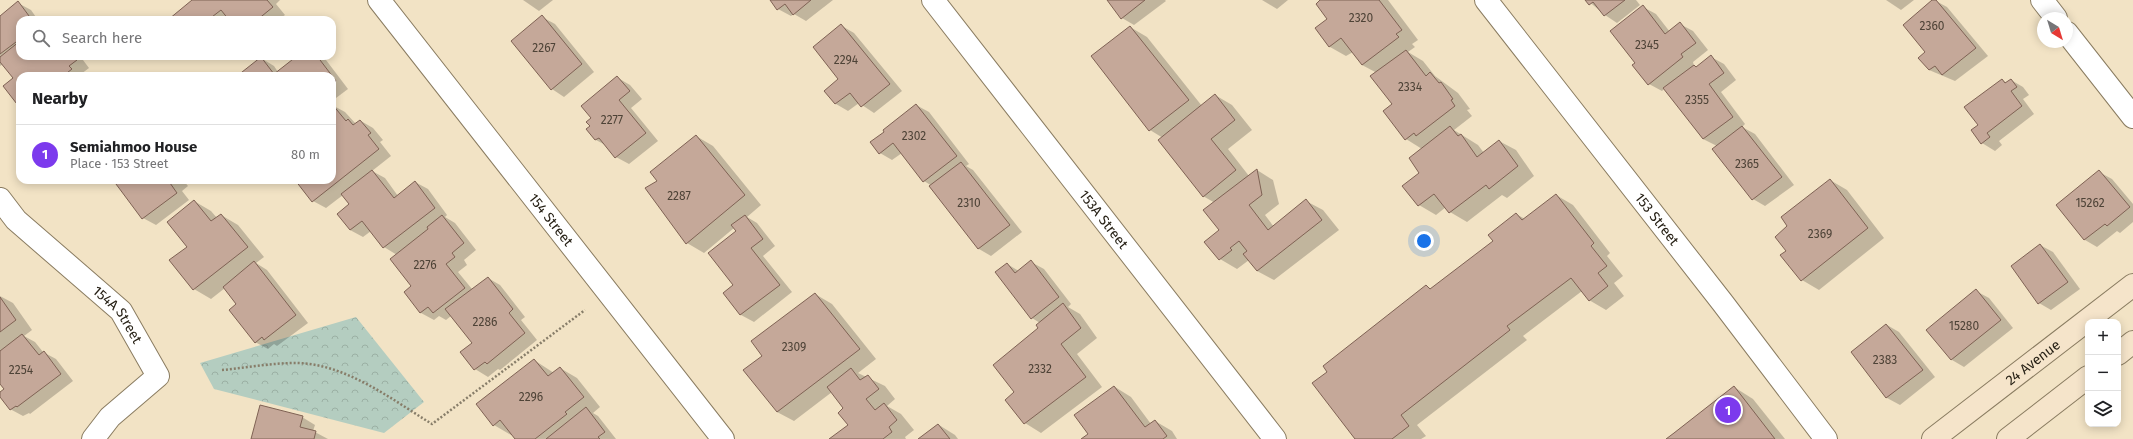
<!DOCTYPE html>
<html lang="en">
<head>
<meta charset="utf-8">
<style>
	body { margin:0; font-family:"Fira Sans",sans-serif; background:#f2f2f2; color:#202124 }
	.controls { position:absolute; right:12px; bottom:12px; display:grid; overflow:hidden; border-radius:8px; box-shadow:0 2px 10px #0003 }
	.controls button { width:36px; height:36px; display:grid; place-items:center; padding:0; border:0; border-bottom:1px solid #e0e0e0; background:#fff; color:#202124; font:20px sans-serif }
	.compass { position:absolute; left:2037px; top:12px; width:36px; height:36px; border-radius:50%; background:#fff; box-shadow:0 2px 10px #0003; rotate:142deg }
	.you { position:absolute; left:1424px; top:241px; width:14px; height:14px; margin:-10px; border:3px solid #fff; border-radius:50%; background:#1a73e8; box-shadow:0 0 0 6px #1a73e833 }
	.badge { display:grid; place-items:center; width:26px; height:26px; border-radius:50%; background:#7c3aed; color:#fff; font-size:13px; font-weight:700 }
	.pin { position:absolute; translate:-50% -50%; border:2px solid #fff; box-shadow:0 1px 4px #0006 }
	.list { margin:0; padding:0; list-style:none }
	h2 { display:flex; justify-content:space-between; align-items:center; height:52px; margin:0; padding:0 16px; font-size:17px }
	h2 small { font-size:13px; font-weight:400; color:#757577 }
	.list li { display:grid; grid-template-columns:26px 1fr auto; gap:12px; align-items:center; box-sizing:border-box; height:60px; padding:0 16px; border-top:1px solid #e0e0e0 }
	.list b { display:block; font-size:15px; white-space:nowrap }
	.list p { margin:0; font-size:13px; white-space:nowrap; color:#757577 }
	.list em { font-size:13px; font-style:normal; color:#757577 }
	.icon { flex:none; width:22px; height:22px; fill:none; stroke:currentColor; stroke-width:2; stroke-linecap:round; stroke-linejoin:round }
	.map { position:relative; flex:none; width:2133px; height:439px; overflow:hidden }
	.search { position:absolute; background:#fff; box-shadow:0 2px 10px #0003; left:16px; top:16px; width:320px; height:44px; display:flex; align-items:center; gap:10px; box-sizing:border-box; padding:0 14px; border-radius:12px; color:#757577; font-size:15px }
	.panel { position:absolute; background:#fff; box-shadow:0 2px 10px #0003; left:16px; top:72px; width:320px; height:112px; border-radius:12px }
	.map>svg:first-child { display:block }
</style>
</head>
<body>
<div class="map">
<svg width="2133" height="439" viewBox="0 0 2133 439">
	<defs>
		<pattern id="forest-crowns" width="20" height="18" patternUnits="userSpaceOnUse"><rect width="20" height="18" fill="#b4cdc0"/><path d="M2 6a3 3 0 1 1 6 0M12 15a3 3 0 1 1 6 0" fill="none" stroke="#9bb0a4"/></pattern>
	</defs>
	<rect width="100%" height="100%" fill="#f2e3c5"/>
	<!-- forest -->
	<path fill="url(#forest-crowns)" d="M356,317L424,402L384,433L214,389L200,363Z"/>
	<!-- shadow -->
	<g fill="#0003">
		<path d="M194,0H280L276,4L285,15L278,20H171Z"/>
		<path d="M523,0H553L539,11Z"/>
		<path d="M771,0H833L806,21L794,14L791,16L778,9Z"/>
		<path d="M1108,0H1165L1166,1L1134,25L1122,18Z"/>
		<path d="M1262,0H1288L1277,9Z"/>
		<path d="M1322,0H1388L1418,40L1412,44L1415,47L1408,52L1423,61L1435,76L1458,93L1470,109L1467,110L1472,116L1454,130L1478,145L1484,153L1499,141L1516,150L1534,176L1507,198L1502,195L1467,222L1450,212L1446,207L1436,215L1419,205L1422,149L1406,139L1384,111L1393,105L1377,73L1362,65L1353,52L1346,56L1330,47L1329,19Z"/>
		<path d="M1587,0H1636L1640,5L1617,23L1605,15Z"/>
		<path d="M1886,0H1914L1901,10Z"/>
		<path d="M1934,0L1947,7L1988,56L1955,81L1929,70L1927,52Z"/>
		<path d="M18,3L31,10L38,20H20V56H80L89,68L81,74L83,76H20V106L14,79L3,64L0,66V17Z"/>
		<path d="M1643,7L1656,14L1670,32L1680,24L1693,31L1708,50L1693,62L1694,66L1697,68L1711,57L1724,64L1736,80L1721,92L1745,124L1742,127L1755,134L1794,185L1765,206L1753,199L1717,146L1703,139L1665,88L1662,91L1649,84L1636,63Z"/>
		<path d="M542,17L555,24L594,72L564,97L552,89Z"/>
		<path d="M842,26L854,33L902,91L874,113L859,103L848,111L836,104L825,91L840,80Z"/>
		<path d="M1130,27L1147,37L1202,106L1215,95L1232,105L1252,130L1228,149L1249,176L1257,170L1273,180L1279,204L1265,215L1274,227L1306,201L1323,210L1339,230L1274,280L1257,271L1249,260L1237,269L1220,259L1206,242L1220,230L1215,203L1203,196L1163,138L1150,130L1093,56Z"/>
		<path d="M299,56H323L348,89L332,101V76H238L261,58L274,66L278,72Z"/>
		<path d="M618,78L630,85L642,99L631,108L658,141L629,164L616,157L607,146L596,140L587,129L591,126L592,118Z"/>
		<path d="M2002,80L2007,83L2011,80L2023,87L2029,95L2023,99L2034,114L1999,141L2002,145L1995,151L1982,143L1972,130L1979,126Z"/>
		<path d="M332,105L345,112L356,124L361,121L373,128L383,140L380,142L391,156L372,171L385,178L398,196L415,182L428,189L447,215L445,217L455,223L476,250L464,260L467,265L458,272L472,289L488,278L500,285L525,317L521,320L537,340L500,370L498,369L488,377L475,369L461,352L473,343L451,316L446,320L439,316L434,320L421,313L405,292L413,286L397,255L384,247L371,231L363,237L350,230V205L343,195L326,208L313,201L297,180H332Z"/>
		<path d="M916,105L929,112L969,164L966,166L973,170L1022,232L991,256L979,249L930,187L932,186L924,181L902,153L892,160L880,153Z"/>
		<path d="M696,136L713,146L761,205L747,217L757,223L775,246L763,256L792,292L754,322L741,315L724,293L734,285L737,231L734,228L704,253L687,243L658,182Z"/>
		<path d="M2099,172L2112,179L2133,204V222L2120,233L2117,231L2097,247L2085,240L2057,206Z"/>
		<path d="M114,180H183L188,186L182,191L189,200L156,225L143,218Z"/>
		<path d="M1830,180L1847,190L1884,238L1819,290L1802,280L1782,255L1787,251L1789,226Z"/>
		<path d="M1556,195L1573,205L1610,253L1607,256L1623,276L1614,283L1624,296L1606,310L1589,300L1582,291L1523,336L1527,340L1417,425L1426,436L1421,439H1357L1328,372L1426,286L1432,289L1494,241L1516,214L1525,219Z"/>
		<path d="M194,201L211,211L217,218L221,215L238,225L264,257L256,263L267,270L308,323L277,346L274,344L268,349L255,342L238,304L225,288L211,299L194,289L171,261L188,247Z"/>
		<path d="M2040,245L2053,252L2080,289L2051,310L2039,303Z"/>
		<path d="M1031,262L1044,269L1071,304L1068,307L1080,314L1097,338L1077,354L1102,387L1041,433L1025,423L1015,392L1040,323L1032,318L1007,264L1019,271Z"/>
		<path d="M1976,291L1989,298L2013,328L1964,367L1952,360Z"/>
		<path d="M815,294L832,304L876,359L858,373L885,386L895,399L887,406L901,414L914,430L905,437L906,439H831L849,425L845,408L832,392L794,421L777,412L763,356Z"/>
		<path d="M0,296L13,303L32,330L24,336L35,342L43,352L56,359L73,381L30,414L29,413L23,416L10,409L0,396L5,389L0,383Z"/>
		<path d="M1887,325L1899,332L1935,377L1900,405L1887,398L1852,352Z"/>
		<path d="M534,360L554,373L560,368L577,378L600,407L593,413L598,416L616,439H517L512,434L511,435L494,425L478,405Z"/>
		<path d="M1115,387L1131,397L1151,424L1155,421L1172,431L1177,439H1083L1089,434Z"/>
		<path d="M1734,387L1753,399L1785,439H1667Z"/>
		<path d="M302,417L315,425L313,431L328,439H252Z"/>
		<path d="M939,425L955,435L958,439H920Z"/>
	</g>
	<!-- building -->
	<g fill="#c5a899" stroke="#7f6254">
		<path d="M192,0H267L273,7L257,20H229L221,10L208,20H170L169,19Z"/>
		<path d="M770,0H811L793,15L785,4L777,10Z"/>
		<path d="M1107,0H1145L1121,19Z"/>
		<path d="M1320,0H1379L1402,30L1396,34L1399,37L1362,65L1341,38L1329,47L1315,28L1327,19L1316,4Z"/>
		<path d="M1585,0H1625L1604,16L1593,2L1589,5Z"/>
		<path d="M1932,0H1936L1976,48L1942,75L1935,66L1929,70L1918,58L1925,52L1903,25Z"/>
		<path d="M18,1L32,20H20V39L0,54V16Z"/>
		<path d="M1643,5L1665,34L1680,22L1696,43L1681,54L1683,57L1648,85L1632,65L1635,63L1610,31Z"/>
		<path d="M542,15L582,64L551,90L511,41Z"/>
		<path d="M841,24L890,84L861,107L850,93L835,104L824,91L838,79L813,47Z"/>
		<path d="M1130,26L1189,100L1149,131L1091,56Z"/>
		<path d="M20,41V56H74L77,60L69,66L72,69L63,76H20V108L3,86L13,78L0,62V57Z"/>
		<path d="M1406,50L1426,76L1430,72L1439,83L1441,82L1453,99L1451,100L1455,106L1416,136L1414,133L1405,140L1383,111L1392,104L1370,76Z"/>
		<path d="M1711,55L1724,73L1709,84L1733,117L1703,139L1663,88L1694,65L1696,67Z"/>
		<path d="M297,56H317L336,81L332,84V76H237L261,57L274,74Z"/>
		<path d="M617,76L630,91L619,100L646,133L615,158L599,138L595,140L586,129L590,126L586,122L591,118L581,106Z"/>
		<path d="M2002,79L2005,83L2011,79L2017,87L2011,91L2022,106L1987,133L1990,137L1981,144L1971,130L1978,125L1964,107Z"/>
		<path d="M1215,94L1235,120L1211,139L1236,170L1203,197L1158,140Z"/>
		<path d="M332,104L346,121L348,119L353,125L360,120L371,133L368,135L379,149L312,202L295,180H332Z"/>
		<path d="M916,104L957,156L923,182L893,143L879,154L870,142L884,132L883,130Z"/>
		<path d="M1450,126L1458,136L1461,134L1477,157L1499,140L1518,166L1489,189L1486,185L1449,213L1434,194L1418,206L1402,186L1419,173L1409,158Z"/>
		<path d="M1742,126L1782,177L1752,200L1712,149Z"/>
		<path d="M696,135L745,195L686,244L645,188L657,181L650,172Z"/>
		<path d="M961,162L1010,225L978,249L929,186Z"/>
		<path d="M1257,169L1262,195L1249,205L1268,230L1306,199L1322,220L1257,271L1243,254L1247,251L1239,241L1230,248L1232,250L1219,260L1204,242L1219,230L1203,210Z"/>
		<path d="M372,170L394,198L415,181L435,208L383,248L362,221L350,230L337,214L349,204L341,194Z"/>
		<path d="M2099,170L2130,207L2107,226L2105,224L2084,240L2056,205Z"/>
		<path d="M1830,179L1868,228L1801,281L1780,255L1786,251L1775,237L1787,226L1781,217Z"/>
		<path d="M113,180H174L170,183L177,193L142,219Z"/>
		<path d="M1556,194L1594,243L1591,246L1607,266L1598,273L1608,286L1589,301L1571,278L1507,326L1510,330L1401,415L1409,426L1392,439H1355L1312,383L1327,372L1323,366L1426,285L1430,289L1493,241L1488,235L1516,213L1522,220Z"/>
		<path d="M194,200L211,221L221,214L248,247L193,290L169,260L187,247L167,222Z"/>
		<path d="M442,215L464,243L452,253L455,257L446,264L465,288L433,313L428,307L420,313L404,292L411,286L390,259L428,229L427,227Z"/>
		<path d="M745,215L763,239L751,248L780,285L740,315L723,293L733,285L708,253L736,231L731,225Z"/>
		<path d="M2040,244L2068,282L2038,304L2011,266Z"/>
		<path d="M1031,260L1059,297L1031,319L995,272L1007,263L1015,273Z"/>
		<path d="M254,261L296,315L264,340L262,337L255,343L229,310L236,304L223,287Z"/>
		<path d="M488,277L513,309L509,313L525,333L487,364L485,362L474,370L460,352L472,343L445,309Z"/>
		<path d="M1976,289L2001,320L1951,360L1926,330Z"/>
		<path d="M815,293L860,349L777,412L743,370L762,356L751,341Z"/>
		<path d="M0,297L16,320L0,332Z"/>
		<path d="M1063,303L1081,328L1061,344L1086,377L1024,424L1005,400L1014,392L993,365L1038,328L1036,325Z"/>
		<path d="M1886,324L1923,370L1886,398L1851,352Z"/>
		<path d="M22,334L39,355L44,351L61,374L17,407L16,406L10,410L0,397V392L4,389L0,384V351Z"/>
		<path d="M534,359L548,376L560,367L584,397L565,412L567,414L535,439H515L500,420L493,426L476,404Z"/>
		<path d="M851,368L860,380L868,375L879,389L866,399L875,410L884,403L897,420L889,427L892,432L883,439H829L848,425L838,413L843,408L827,387Z"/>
		<path d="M1114,386L1145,427L1155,420L1167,436L1163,439H1081L1088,434L1074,415Z"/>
		<path d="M1734,386L1775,439H1666L1674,433Z"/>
		<path d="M260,405L303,416L300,427L316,431L314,439H251Z"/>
		<path d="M586,407L605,432L598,437L600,439H546Z"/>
		<path d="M938,424L950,439H918Z"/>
	</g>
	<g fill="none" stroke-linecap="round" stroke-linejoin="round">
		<!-- minor casing -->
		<g stroke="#8a7c61" stroke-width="24">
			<g id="minor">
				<path id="s1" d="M933,0L1275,439"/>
				<path id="s2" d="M1486,0L1722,302L1826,439"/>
				<path d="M2042,0L2056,18"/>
				<path d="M2067,33L2133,117"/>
				<path id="s3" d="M0,199L16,220L121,311L158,376L110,417L93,439"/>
			</g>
		</g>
		<!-- tertiary casing -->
		<g stroke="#8a7c61" stroke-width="24">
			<g id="tertiary">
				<path id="s4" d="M379,0L723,439"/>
			</g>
		</g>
		<!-- secondary casing -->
		<g stroke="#8a7c61" stroke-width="24">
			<g id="secondary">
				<path d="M2118,354L2133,342"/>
				<path id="s5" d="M1933,439L2133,285"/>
				<path d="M2008,439L2088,377"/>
			</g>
		</g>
		<!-- path -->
		<path stroke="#877d69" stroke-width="2.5" stroke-dasharray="2 2" stroke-linecap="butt" d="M222,370C246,368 271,363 295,363C345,363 391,399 432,424L585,310"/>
		<!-- minor -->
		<use href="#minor" stroke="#fff" stroke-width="22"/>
		<!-- tertiary -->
		<use href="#tertiary" stroke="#fff" stroke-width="22"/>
		<!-- secondary -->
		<use href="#secondary" stroke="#f5e4ca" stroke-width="22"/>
	</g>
	<g text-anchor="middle" stroke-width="4" stroke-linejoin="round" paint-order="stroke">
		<!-- number labels -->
		<g font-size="12" fill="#4e4337">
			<text x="1361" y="22">2320</text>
			<text x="1932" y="30">2360</text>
			<text x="1647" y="49">2345</text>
			<text x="544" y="52">2267</text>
			<text x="846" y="64">2294</text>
			<text x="1410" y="91">2334</text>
			<text x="1697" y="104">2355</text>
			<text x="612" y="124">2277</text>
			<text x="914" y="140">2302</text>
			<text x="1747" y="168">2365</text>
			<text x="679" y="200">2287</text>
			<text x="969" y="207">2310</text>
			<text x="2090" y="207">15262</text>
			<text x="1820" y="238">2369</text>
			<text x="425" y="269">2276</text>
			<text x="485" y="326">2286</text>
			<text x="1964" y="330">15280</text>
			<text x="794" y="351">2309</text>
			<text x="1885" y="364">2383</text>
			<text x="1040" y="373">2332</text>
			<text x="21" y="374">2254</text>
			<text x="531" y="401">2296</text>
		</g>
		<!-- street labels -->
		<g font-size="14" fill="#272116" stroke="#f2e3c5">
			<text dy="5" stroke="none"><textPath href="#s2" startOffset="278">153 Street</textPath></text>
			<text dy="5" stroke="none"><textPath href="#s4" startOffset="279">154 Street</textPath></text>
			<text dy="5" stroke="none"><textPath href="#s1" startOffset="278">153A Street</textPath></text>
			<text dy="5" stroke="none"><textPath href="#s3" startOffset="166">154A Street</textPath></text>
			<text dy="5" stroke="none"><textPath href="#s5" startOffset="126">24 Avenue</textPath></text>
		</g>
	</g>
</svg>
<div class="controls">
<button>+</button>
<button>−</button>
<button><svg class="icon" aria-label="layers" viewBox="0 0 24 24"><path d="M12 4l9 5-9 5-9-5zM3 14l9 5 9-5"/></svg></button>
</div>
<svg class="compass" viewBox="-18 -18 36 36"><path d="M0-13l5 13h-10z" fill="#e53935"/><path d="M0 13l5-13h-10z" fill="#757577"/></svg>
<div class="you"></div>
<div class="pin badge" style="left:1728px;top:410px">1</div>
<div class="search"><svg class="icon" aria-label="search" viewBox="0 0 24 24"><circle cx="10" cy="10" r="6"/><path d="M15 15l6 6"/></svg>Search here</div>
<section class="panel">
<h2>Nearby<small></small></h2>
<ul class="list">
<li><span class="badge">1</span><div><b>Semiahmoo House</b><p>Place · 153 Street</p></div><em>80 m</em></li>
</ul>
</section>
</div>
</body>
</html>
